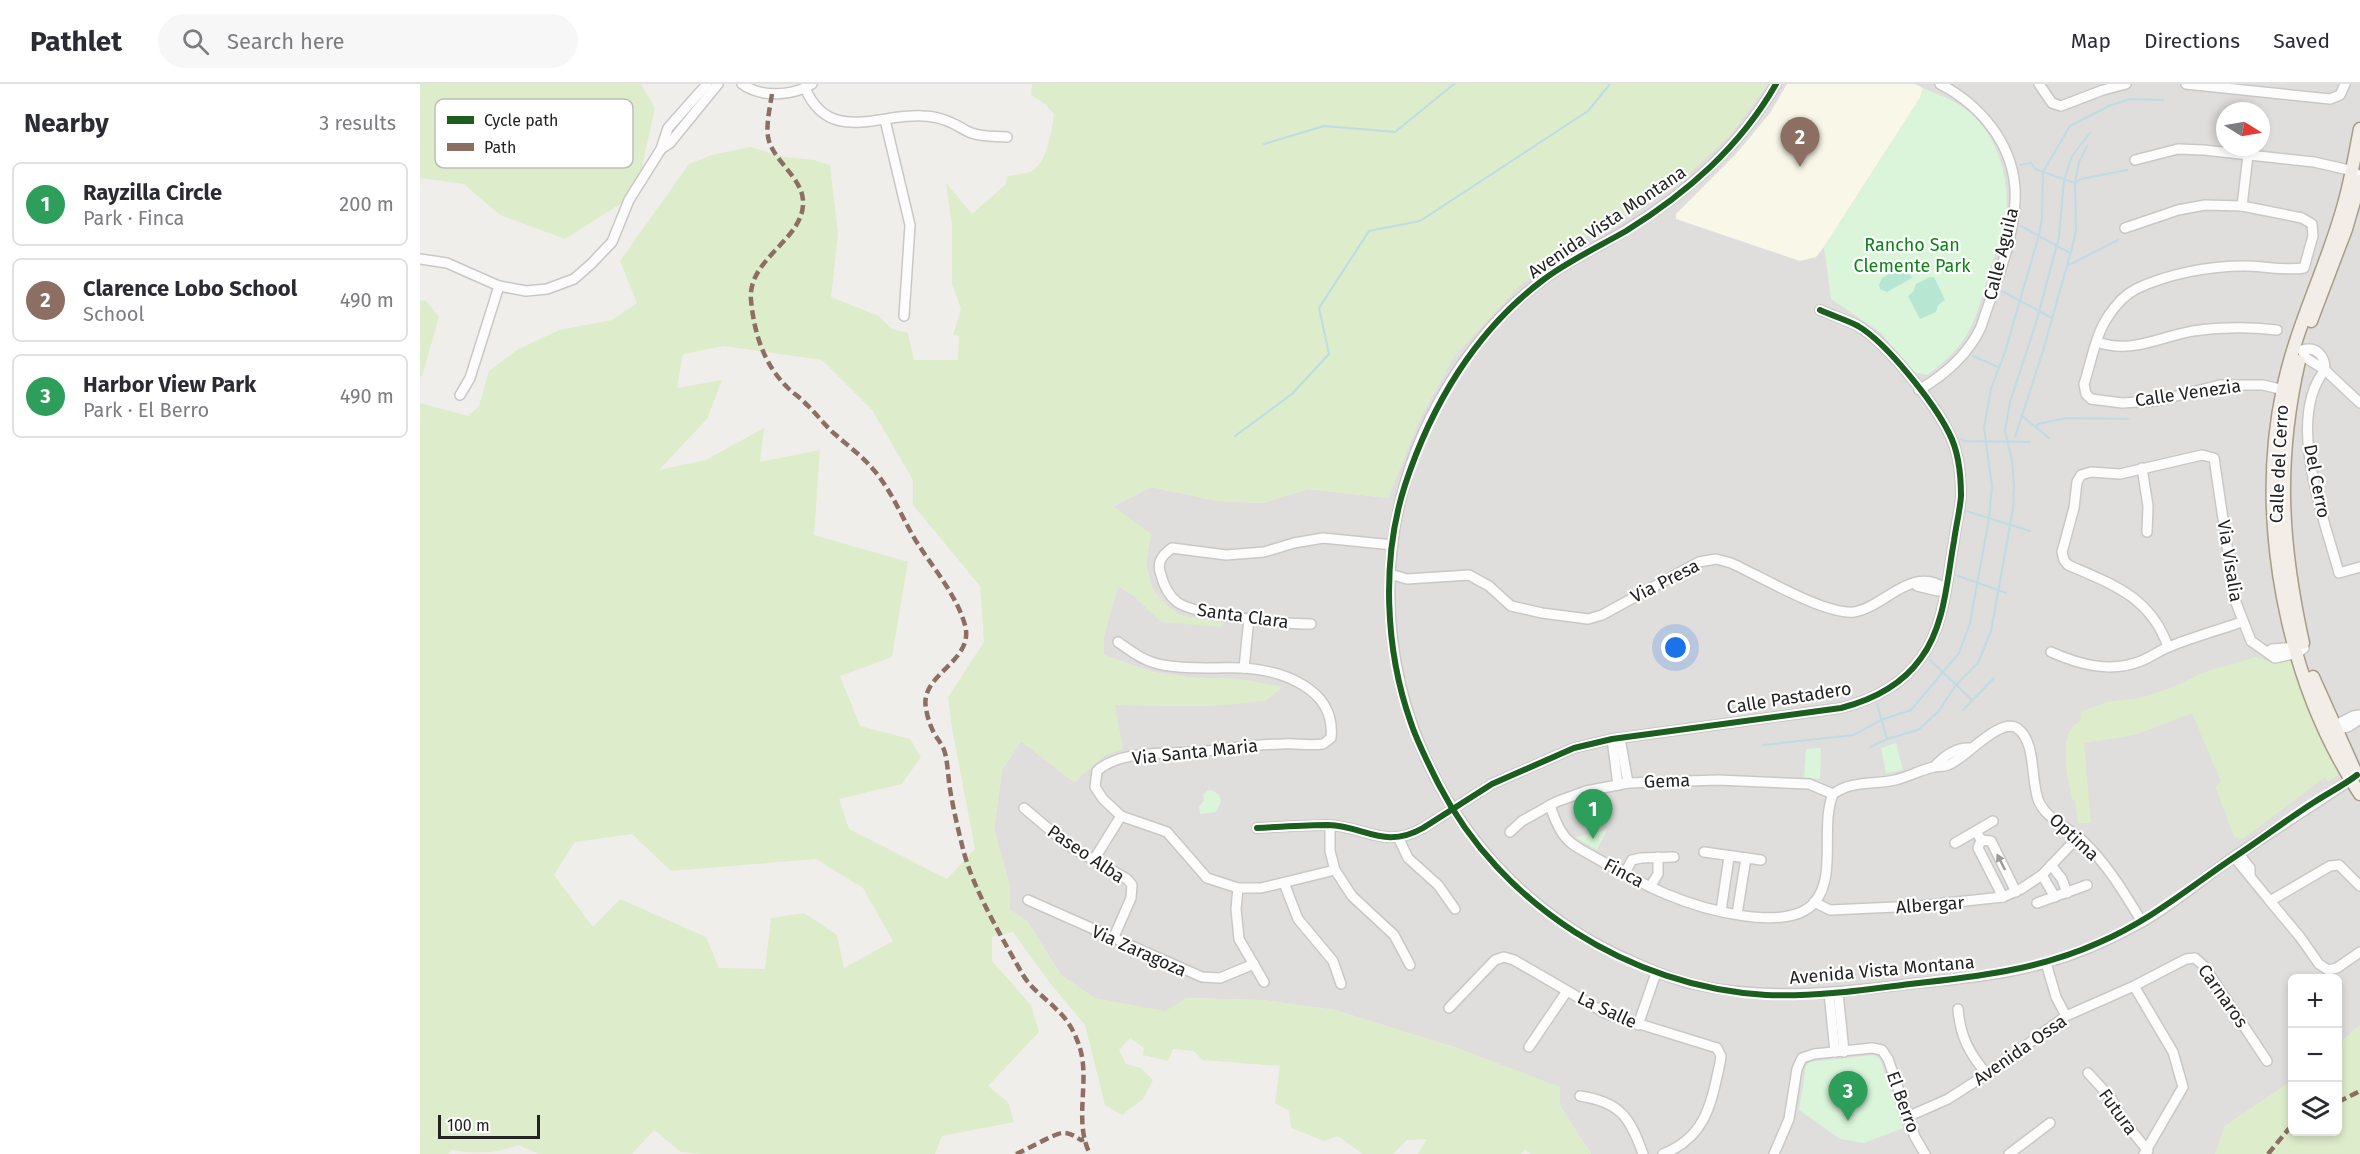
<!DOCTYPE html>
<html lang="en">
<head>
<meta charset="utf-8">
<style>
	body { margin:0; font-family:"Fira Sans",sans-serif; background:#f7f7f7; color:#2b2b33 }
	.controls { position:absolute; right:18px; bottom:18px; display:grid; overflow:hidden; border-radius:9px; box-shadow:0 3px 9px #0003 }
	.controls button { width:54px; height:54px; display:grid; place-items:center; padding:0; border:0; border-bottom:2px solid #e1e1e2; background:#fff; color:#2b2b33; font:30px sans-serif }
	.compass { position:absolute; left:1796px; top:18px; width:54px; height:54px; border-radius:50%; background:#fff; box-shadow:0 3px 9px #0003; rotate:101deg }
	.scale { position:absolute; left:18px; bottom:15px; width:102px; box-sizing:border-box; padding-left:6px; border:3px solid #222; border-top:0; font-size:16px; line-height:21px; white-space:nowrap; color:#222; -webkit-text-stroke:4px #fff; paint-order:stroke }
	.you { position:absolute; left:1256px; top:564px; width:21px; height:21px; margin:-15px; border:4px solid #fff; border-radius:50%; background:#1a73e8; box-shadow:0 0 0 9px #1a73e833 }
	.badge { display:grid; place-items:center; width:39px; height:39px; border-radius:50%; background:#6a6968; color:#fff; font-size:20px; font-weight:700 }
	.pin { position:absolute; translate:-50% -50px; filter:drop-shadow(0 2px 3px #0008) }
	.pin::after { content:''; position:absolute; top:32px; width:21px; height:18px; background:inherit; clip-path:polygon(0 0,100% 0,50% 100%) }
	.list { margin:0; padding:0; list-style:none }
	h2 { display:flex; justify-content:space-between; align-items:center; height:78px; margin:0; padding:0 24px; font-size:26px }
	h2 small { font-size:20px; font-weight:400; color:#7c7c81 }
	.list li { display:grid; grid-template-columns:39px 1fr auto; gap:18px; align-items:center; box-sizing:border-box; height:84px; margin:0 12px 12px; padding:0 12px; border:2px solid #e1e1e2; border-radius:9px }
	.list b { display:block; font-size:22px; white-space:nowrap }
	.list p { margin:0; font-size:20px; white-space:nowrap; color:#7c7c81 }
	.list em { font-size:20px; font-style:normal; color:#7c7c81 }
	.icon { flex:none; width:33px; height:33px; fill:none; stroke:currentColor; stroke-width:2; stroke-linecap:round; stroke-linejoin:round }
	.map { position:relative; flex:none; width:1940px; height:1070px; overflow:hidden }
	header { display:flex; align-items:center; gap:36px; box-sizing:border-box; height:84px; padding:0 30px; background:#fff; border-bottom:2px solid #e1e1e2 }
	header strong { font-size:28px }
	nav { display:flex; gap:33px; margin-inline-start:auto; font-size:21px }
	.search { width:420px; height:54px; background:#f7f7f7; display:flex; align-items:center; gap:15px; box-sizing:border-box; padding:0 21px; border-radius:33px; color:#7c7c81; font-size:22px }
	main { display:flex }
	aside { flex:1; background:#fff }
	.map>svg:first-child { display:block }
</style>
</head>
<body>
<header>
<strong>Pathlet</strong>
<div class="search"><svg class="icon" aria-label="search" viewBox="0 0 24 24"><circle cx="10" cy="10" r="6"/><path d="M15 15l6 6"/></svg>Search here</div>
<nav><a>Map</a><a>Directions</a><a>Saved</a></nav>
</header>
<main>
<aside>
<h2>Nearby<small>3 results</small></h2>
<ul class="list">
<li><span class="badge" style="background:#2e9e5b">1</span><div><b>Rayzilla Circle</b><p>Park · Finca</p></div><em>200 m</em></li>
<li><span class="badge" style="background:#8d6e63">2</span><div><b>Clarence Lobo School</b><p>School</p></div><em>490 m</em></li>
<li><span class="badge" style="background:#2e9e5b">3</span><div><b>Harbor View Park</b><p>Park · El Berro</p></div><em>490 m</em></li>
</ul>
</aside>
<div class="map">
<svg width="1940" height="1070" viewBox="0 0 1940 1070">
	<rect width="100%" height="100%" fill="#f0eeeb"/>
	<!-- residential -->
	<path fill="#dfdedc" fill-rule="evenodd" d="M1348,0H1940V941L1918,961V894H1872V997L1805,1042L1795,1070H1171L1140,1022L1043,966L915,926L842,916L767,914L745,928L674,914L641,891L607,837L590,826V803L574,745L582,686L601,657L654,698L685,671L695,621L794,622L766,593L732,588L684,571L683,555L698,502L714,512L742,538L805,540L759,531L746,521L733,506L726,482L730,450L692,423L731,403L798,417L843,419L888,405L968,414L1000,334L1034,272L1100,201L1162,155L1259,99L1310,51ZM1805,27H1841V63H1805Z"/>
	<!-- education -->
	<path fill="#f8f7e8" d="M1367,0H1495L1503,4L1500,14L1404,163L1396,173L1380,177L1256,135V130L1316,70L1350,29Z"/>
	<!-- grass -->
	<g fill="#ddeccb" fill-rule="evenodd">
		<path d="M0,0H221L235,24L216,110L145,155L80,131L44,100L0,94Z"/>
		<path d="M612,0H1348L1310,51L1259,99L1162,155L1100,201L1034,272L1000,334L968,414L888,405L843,419L798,417L731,403L693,422L731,450L726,482L733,506L746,521L759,531L805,539L799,543L742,538L714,512L698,502L683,555L684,571L732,588L766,593L821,595L863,603L845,617L794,622L695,621L703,665L685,671L654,698L601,657L582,686L574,745L590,803V826L607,837L641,891L674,914L745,927L767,914L842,916L915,926L1043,966L1140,1003V1022L1171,1070H1111L1105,1065L1101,1070H998L1007,1055L987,1056L973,1070H943L918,1052L904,1057L871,1044L869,1027L855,1019L860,982L782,976L774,967L753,965L748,977L723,971L724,964L710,954L699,966L706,980L721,984L733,996L723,1015L702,1031L685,1021L665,941L630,899L593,848L572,853V877L611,921L619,948L568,1002L588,1018L594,1038L522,1052L515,1070H281L261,1068L234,1046L212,1070H119L98,1061C74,1070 57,1070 32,1066L28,1070H0V319L48,332L59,322L69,287L97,266L139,246L192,236L217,219L200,177L269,80L292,71L331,63L364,73L394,76L410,81L418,150L411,213L459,232L472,245L488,249L494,276H538L539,252L533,251L541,225L532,200V141L526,99L552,130L585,101L588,92C595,91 605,90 612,87C627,79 632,45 634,30L624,19L611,11ZM304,262L402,276L452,326L493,396V421L560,502L564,558L528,613L532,644L555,765L527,795L429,745L419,715L482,700L501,673L490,655L440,642L420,592L472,573L488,478L394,451L400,366L340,378L344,344L286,376L239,386L287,335L302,296L257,304L263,270ZM212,750L251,787L396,775L443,804L473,857L424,884L417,851L384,829L351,834L345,885L299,884L286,853L200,815L173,843L134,791L155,758Z"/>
		<path d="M0,216L6,217L19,233L2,292L0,293Z"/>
		<path d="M1836,573L1851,578L1872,576L1917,681L1919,687L1917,692L1908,698L1905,693L1823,755L1814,753L1795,702L1801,698L1772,629L1715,651L1664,659L1671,739H1658L1655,716H1652C1648,692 1635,651 1661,636L1660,628L1687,618L1720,614L1753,603L1782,589Z"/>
		<path d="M1940,941V1070H1795L1805,1042L1872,997V1048H1918V961Z"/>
	</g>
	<!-- park -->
	<g fill="#daf5da">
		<path d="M1503,4C1517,10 1532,15 1544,24C1579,49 1592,99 1585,140C1582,156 1574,172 1569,188C1555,237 1551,260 1507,291L1493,288L1461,249L1411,215L1404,163L1500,14Z"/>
		<path d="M1476,659L1483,686L1466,689L1461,664Z"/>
		<path d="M1401,664L1400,695L1384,693L1386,665Z"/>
		<path d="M788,706C797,707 800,710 801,718L796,728L780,730L779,723L784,716L783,711Z"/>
		<path d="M1187,746L1177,766L1155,753Z"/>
		<path d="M1454,971L1460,975L1483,1044L1444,1059L1420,1055L1379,1026L1386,982L1390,978Z"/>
	</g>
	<!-- pitch -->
	<g fill="#b7e6d2">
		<path d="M1485,181L1492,194L1467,208L1460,205L1459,201L1462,194Z"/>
		<path d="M1510,193H1514L1525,216L1518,221L1516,228L1500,235L1488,212L1493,208L1496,200Z"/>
	</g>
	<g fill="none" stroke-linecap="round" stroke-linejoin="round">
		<!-- stream -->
		<g stroke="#bfdbe3" stroke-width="2">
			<path d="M844,60L904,42L975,48L1034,0"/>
			<path d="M1600,81L1611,79L1615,85L1655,99L1661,95L1707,86"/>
			<path d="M1601,142L1650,169"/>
			<path d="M1647,182L1698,156"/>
			<path d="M1582,207L1632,234"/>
			<path d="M1553,272L1578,283"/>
			<path d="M1601,331L1629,354"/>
			<path d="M1616,343L1618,340L1646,334L1708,335"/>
			<path d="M815,352L872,310L909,270L899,224L949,147L1000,137L1168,27L1190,0"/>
			<path d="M1595,353L1623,267L1652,164L1656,146L1655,99L1659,78L1667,62"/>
			<path d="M1541,355L1545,357L1610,358"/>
			<path d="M1546,427L1610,447"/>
			<path d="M1536,491L1586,509"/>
			<path d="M1510,576L1552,616"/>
			<path d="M1457,620L1467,655"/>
			<path d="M1543,626L1574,594"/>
			<path d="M1343,661L1434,651L1461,636L1491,626L1539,569L1550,539L1569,434L1572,402L1564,343L1571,305L1585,268L1619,151L1622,135L1623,88L1650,42L1689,22L1710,15L1743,16"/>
			<path d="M1450,663L1467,655L1498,646L1518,628L1536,601L1558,579L1571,547L1593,425L1594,402L1592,376L1585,347L1590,318L1616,239L1639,153L1644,96L1652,72L1670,49"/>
		</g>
		<!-- minor casing -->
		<g stroke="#c9c8c7" stroke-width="12">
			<g id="minor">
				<path d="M322,0C341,14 373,12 392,0"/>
				<path d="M1356,0C1320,63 1267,109 1206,146C1179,163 1149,176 1123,196C1055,246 1003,328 982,410C935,594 1026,788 1196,870C1223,882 1249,895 1277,901C1351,917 1424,908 1498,899C1540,895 1581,891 1622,880C1655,871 1690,856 1720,839C1753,821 1783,794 1814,773C1854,746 1895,720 1935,693"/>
				<path d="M1619,0L1632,19L1641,22L1683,6L1706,0"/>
				<path d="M1766,0L1910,15L1920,11L1925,0"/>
				<path d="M385,4C409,61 460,29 503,32C513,32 526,36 534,40C541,43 548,49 555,50C565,53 576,52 587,53"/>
				<path d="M465,36L490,141L484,232"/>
				<path d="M241,65L250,59L298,0"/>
				<path d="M1715,76L1758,65L1784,66L1894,78L1929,86L1940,92"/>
				<path d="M1822,122L1828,71"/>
				<path d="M1705,144L1758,126L1785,121L1822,122L1882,134L1892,140L1893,152L1884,184C1864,187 1844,182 1824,182C1789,182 1747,190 1716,205C1704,211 1694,223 1687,234C1675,253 1671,279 1664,300L1666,310L1671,315L1702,319L1736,317L1800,301H1843L1868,307"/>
				<path d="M0,175L27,179L79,202L106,207L127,205L154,195L171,180L192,158L209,116L241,65L248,44L287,0"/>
				<path d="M1677,258C1712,270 1739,253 1773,247C1801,243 1829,243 1857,246"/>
				<path d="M1882,266C1897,262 1905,272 1905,286C1865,335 1904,434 1919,489L1940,483"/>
				<path d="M1882,266L1886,274L1905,286L1940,319"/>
				<path d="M1499,306C1526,290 1548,271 1561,243C1574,203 1593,160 1595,118C1598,66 1564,23 1520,0"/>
				<path d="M40,311L50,294L79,202"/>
				<path d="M1722,384L1728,422L1727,448"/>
				<path d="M970,490L987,495L1049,491L1069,502L1091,522L1122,529L1168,535L1182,531L1279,478L1296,475L1311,479C1340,492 1405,531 1434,528C1465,523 1492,480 1526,505"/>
				<path d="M1497,502L1518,507L1526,505"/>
				<path d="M891,540C865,540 776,532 757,518C748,511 744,502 741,491C736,479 742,471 752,464L806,471L844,468L874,459L903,454L973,461"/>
				<path d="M698,558C712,568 725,578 743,581C769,586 795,583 821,584C863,586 916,605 911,654L903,660C889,662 876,659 862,660C832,660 804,666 774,668C745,670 699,666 677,687L675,703L683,715L701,732L747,748L787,794L818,804H841L915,786"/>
				<path d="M1748,563C1731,513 1692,500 1648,481L1644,476L1642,468L1654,424L1657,398L1661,391L1671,388L1700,390L1782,371L1794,374L1815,516L1831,557L1855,574L1878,569L1884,564"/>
				<path d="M1631,568C1660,581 1691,589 1721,577C1731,573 1740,566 1751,562C1774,553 1798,546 1822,538"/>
				<path d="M1848,568L1852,565L1879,563"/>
				<path d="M824,584L829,534"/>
				<path d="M1910,644L1933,632L1940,631"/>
				<path d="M1912,647L1928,643L1940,635"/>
				<path d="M1200,654L1208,699"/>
				<path d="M1192,655L1198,701"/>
				<path d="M1514,683C1523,673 1536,663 1550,664"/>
				<path d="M1413,710C1432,696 1454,701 1475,696C1488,693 1500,686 1514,683C1518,682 1523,683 1528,681C1544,676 1579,633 1597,644C1617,658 1610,697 1619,718C1627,735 1649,744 1663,757C1687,780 1705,810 1722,838"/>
				<path d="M1130,721C1134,734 1139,748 1149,757C1156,764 1168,769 1176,774C1199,787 1222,800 1246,810C1279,824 1367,851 1395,818C1417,791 1400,742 1413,710"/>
				<path d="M604,724L649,762L707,795L712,801L711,814L693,855"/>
				<path d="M910,741V767L915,786L932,812L974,851L990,881"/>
				<path d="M837,744C861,743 884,741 908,741C945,742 964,766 1003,744L1072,700L1154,664L1192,655L1421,624C1452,616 1482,601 1501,574C1525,542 1527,495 1534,457C1536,442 1540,426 1541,412C1541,391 1539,368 1529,349C1514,319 1467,259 1438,242C1427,236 1413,232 1400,226"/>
				<path d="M1090,748L1102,737L1136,718L1166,707L1208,699L1298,696L1389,700L1413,710"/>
				<path d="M978,753L988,774L1018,801L1035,825"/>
				<path d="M1561,756L1571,757L1596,808"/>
				<path d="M1561,756L1558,764L1583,813"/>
				<path d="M1561,756L1556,747L1573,737"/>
				<path d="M1535,759L1556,747"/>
				<path d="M1284,768L1341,776"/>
				<path d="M1819,770L1830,784V792"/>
				<path d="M1814,773L1850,817"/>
				<path d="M673,777L701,732"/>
				<path d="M1631,781L1642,795L1647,809"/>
				<path d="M1204,790L1212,776L1221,774L1254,773"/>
				<path d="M1622,791L1635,813"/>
				<path d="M864,799L878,835L913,877L921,900"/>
				<path d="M1940,802L1919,781L1910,782L1850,817L1880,853L1899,880L1908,886L1917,884L1940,868"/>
				<path d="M1230,803L1238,790V773"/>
				<path d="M818,804L816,825L819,855L844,898"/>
				<path d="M608,816L782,893L800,894L834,880"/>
				<path d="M1394,818L1410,826L1498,822L1583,813L1601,805L1622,791L1658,753"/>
				<path d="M1617,819L1667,801"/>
				<path d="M1301,827L1309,773"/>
				<path d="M1317,830L1326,774"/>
				<path d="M1626,879L1636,913L1646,932"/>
				<path d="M1714,902L1753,968L1763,1003L1724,1070"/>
				<path d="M1418,908L1424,968"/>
				<path d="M1409,909L1415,968"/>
				<path d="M1029,924L1075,876L1084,873L1094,876L1187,930L1297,964L1301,972L1300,979C1291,1020 1286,1053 1243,1070"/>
				<path d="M1538,925C1540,951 1549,970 1567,990"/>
				<path d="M1218,941L1236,889"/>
				<path d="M1109,963L1147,907"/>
				<path d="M1668,989L1691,1014L1703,1036L1728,1067"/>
				<path d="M1160,1012C1200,1018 1210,1033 1223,1070"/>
				<path d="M1487,1033L1528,1015L1567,990L1646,932L1714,902L1766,875L1775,874L1784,882L1847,977"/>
				<path d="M1354,1070L1369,1035L1377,985L1382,974L1394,970L1452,964L1462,966L1468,975L1495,1053L1505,1070"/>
				<path d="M1589,1070L1630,1039"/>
			</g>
		</g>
		<!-- major casing -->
		<g stroke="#a79c86" stroke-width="15">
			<g id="major">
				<path d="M1940,45C1935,70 1931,96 1924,120C1907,183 1876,241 1863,305C1835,436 1866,598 1940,710"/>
				<path d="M1891,237L1926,145L1940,97"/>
				<path d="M1879,277C1856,377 1861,460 1883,559"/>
				<path d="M1893,593L1935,687"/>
			</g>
		</g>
		<!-- minor -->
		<use href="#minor" stroke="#fdfcfc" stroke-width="9"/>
		<!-- major -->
		<use href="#major" stroke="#f3ede7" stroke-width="12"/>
		<!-- quiet -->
		<g stroke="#8d6e63" stroke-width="4.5" stroke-dasharray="9 4.5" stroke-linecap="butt">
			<path d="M352,10C350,23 346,40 348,53C352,76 381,92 383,116C386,155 327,174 331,216C334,249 344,281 368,304C374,310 381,314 386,320C397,330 405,342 416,351C428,362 441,371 452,384C471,405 481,432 496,457C513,484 536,510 545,541C555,578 499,590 506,624C507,632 510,641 513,647C517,655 523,661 525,669C528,681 528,693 530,705C533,724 538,745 543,765C553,805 582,854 603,891C612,906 626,914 637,926C646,934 653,945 657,956C673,992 652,1035 670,1070"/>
			<path d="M1918,1018L1940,1007"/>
			<path d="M596,1070C606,1066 636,1049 642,1049C650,1048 655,1053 661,1056L664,1055"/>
			<path d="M1848,1070L1872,1041"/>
		</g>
		<!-- cycleway casing -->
		<g stroke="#fff" stroke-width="10">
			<g id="cycleway">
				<path d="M1356,0C1320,63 1267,109 1206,147C1178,163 1148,177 1123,196C1055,247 1011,322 985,401C961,475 965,566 991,639C998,660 1009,681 1019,701C1081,821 1210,903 1346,911C1394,913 1443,906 1490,900C1555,893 1618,886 1678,859C1730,837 1770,803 1816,772C1843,754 1869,734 1896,717C1910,708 1924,701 1937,691"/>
				<path d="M837,744C861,743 884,741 908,741C945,742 964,766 1003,744L1072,700L1154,664L1192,655L1421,624C1452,616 1482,601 1501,574C1525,542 1527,495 1534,457C1536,442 1540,426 1541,412C1541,391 1539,368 1529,349C1514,319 1467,259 1438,242C1427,236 1413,232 1400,226"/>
			</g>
		</g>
		<!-- cycleway -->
		<use href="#cycleway" stroke="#1b5e20" stroke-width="6"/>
	</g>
	<!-- one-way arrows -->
	<defs><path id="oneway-solid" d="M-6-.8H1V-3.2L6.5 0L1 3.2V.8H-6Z" transform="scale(1.5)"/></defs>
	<use fill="#9a9a9a" href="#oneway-solid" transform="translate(1581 778) rotate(-117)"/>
	<g text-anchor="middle" stroke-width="4.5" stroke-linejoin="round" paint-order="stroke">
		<!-- street labels -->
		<g font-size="18" fill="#222" stroke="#fff">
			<text transform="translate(1187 138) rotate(-34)" y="6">Avenida Vista Montana</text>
			<text transform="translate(1581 170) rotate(-76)" y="6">Calle Aguila</text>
			<text transform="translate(1768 309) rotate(-8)" y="6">Calle Venezia</text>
			<text transform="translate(1859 380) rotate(-87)" y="6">Calle del Cerro</text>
			<text transform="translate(1897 397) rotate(79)" y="6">Del Cerro</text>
			<text transform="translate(1810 477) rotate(81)" y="6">Via Visalia</text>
			<text transform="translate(1245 497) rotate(-27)" y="6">Via Presa</text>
			<text transform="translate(823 532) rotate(8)" y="6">Santa Clara</text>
			<text transform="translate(1369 614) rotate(-9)" y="6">Calle Pastadero</text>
			<text transform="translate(775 668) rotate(-6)" y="6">Via Santa Maria</text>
			<text transform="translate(1247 697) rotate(-2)" y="6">Gema</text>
			<text transform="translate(1654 753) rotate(43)" y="6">Optima</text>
			<text transform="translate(666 770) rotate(34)" y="6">Paseo Alba</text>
			<text transform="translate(1204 789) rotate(28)" y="6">Finca</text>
			<text transform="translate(1510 821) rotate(-4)" y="6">Albergar</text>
			<text transform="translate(719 867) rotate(24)" y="6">Via Zaragoza</text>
			<text transform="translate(1462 886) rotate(-5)" y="6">Avenida Vista Montana</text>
			<text transform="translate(1803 912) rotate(55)" y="6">Carnaros</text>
			<text transform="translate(1187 926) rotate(25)" y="6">La Salle</text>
			<text transform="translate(1600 966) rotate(-35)" y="6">Avenida Ossa</text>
			<text transform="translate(1483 1018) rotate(70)" y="6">El Berro</text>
			<text transform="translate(1698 1028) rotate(54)" y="6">Futura</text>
		</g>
		<!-- park labels -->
		<g font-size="18" fill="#0c8416" stroke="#fff">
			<text x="1492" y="167">Rancho San<tspan x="1492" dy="21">Clemente Park</tspan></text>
		</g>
	</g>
	<!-- legend -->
	<rect x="15" y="15" width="198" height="69" rx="9" fill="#fff" stroke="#bdbdbd" stroke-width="1.5"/>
	<rect x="27" y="32" width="27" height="8" fill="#1b5e20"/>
	<rect x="27" y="59" width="27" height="8" fill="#8d6e63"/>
	<g font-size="16" fill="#222">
		<text x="64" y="42">Cycle path</text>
		<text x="64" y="69">Path</text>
	</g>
</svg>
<div class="controls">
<button>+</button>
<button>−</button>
<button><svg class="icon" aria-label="layers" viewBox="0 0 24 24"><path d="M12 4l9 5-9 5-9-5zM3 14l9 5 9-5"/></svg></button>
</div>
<svg class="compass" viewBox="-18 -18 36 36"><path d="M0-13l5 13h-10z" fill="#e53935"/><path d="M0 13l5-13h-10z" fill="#7c7c81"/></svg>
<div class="scale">100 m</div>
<div class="you"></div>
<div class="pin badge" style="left:1173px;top:755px;background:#2e9e5b">1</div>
<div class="pin badge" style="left:1380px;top:83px;background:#8d6e63">2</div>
<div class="pin badge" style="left:1428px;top:1037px;background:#2e9e5b">3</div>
</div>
</main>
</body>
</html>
